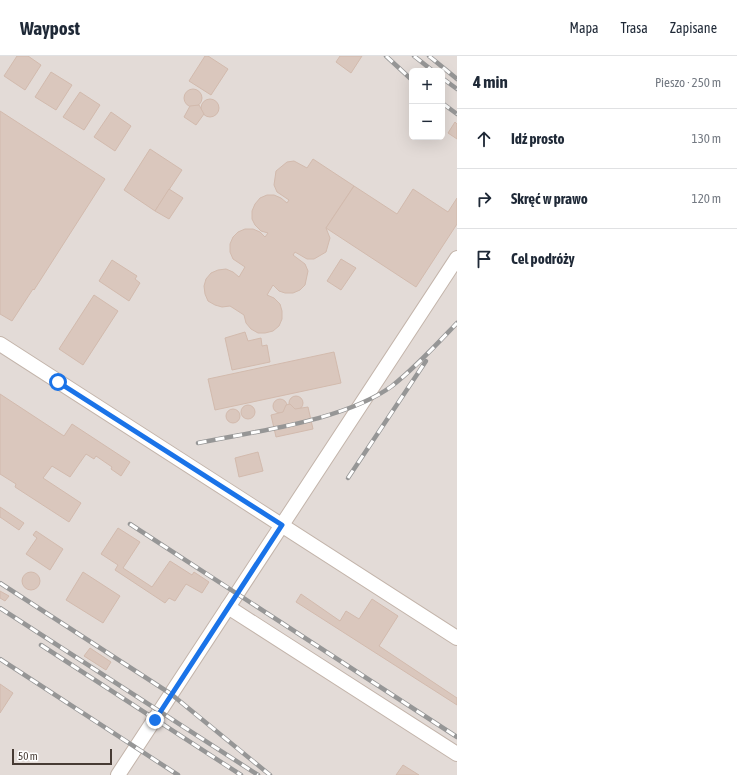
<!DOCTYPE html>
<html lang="pl">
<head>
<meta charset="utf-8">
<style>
	body { margin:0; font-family:"Asap Condensed",sans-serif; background:#f6f6f7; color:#1f2937 }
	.controls { position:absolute; right:12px; top:12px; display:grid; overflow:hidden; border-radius:6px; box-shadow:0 4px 16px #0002 }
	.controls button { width:36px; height:36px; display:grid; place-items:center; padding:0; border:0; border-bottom:1px solid #e0e1e3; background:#fff; color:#1f2937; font:20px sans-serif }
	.scale { position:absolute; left:12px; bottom:10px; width:100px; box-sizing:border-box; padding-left:4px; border:2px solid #473b34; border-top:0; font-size:11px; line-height:14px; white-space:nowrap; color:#473b34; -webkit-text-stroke:3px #fff; paint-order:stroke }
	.stop { position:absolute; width:12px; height:12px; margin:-9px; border:3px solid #1a73e8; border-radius:50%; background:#fff }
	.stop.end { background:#1a73e8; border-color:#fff; box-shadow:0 1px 4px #0008 }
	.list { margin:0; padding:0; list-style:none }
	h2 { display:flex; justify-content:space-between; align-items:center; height:52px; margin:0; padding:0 16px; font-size:17px }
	h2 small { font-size:13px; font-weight:400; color:#747a83 }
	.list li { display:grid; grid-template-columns:26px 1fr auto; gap:12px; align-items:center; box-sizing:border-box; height:60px; padding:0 16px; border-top:1px solid #e0e1e3 }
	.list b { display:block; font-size:15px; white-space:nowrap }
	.list em { font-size:13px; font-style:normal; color:#747a83 }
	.icon { flex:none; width:22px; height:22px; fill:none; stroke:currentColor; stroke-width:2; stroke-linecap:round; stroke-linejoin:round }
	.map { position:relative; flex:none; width:457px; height:719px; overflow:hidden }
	header { display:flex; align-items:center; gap:24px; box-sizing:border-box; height:56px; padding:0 20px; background:#fff; border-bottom:1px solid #e0e1e3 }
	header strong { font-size:19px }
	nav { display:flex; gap:22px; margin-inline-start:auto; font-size:14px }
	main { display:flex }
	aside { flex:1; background:#fff }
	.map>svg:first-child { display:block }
</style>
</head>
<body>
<header>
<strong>Waypost</strong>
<nav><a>Mapa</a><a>Trasa</a><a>Zapisane</a></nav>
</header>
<main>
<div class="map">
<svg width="457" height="719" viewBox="0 0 457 719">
	<rect width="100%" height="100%" fill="#f4ece6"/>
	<!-- industrial -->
	<path fill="#e3dbd7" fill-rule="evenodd" d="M0,0H457V719H0ZM412,15H442V81H412Z"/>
	<!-- building -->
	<g fill="#dac7bd" stroke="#d2baad">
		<path d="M17,0H28L41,9L25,34L4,20Z"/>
		<path d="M205,0H208L228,13L211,39L189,25Z"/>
		<path d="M340,0H362L351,17L336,6Z"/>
		<path d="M51,16L72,29L56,54L35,41Z"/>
		<circle cx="193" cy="42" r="9"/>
		<path d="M80,36L100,49L84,74L63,61Z"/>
		<circle cx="210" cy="52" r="9"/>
		<path d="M199,49L204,58L196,69L184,61L190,50Z"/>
		<path d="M0,55L105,123L34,234L33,233L12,265L0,258Z"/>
		<path d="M111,56L131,70L115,95L94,81Z"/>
		<path d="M455,66L457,68V83L448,77Z"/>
		<path d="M150,93L182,114L155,155L124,134Z"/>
		<path d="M313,103L354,130L326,172L330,182L326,196L314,203H307L295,196L293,199L305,208L308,215L305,229L300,234L293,237H285L279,235L273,229L267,239L274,242L280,248L282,255V263L279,270L273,275L265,277H258L251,273L246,267L244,259L230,250L222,251L215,249L208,245L205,238L204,230L206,223L211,217L218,214L226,213L233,216L239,221L245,211L233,203L230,196V188L233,181L238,176L245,173H253L260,176L265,181L268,177L261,175L255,169L252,163V155L255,148L260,142L267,139H274L281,142L287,147L289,144L277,136L274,129L276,115L287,106L294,105L307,112Z"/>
		<path d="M354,130L397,158L413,133L448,156L457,142V168L416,231L326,172Z"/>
		<path d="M169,133L183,142L169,163L155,155Z"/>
		<path d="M341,203L356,212L341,234L327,225Z"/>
		<path d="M112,204L137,220L135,223L140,227L129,245L99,225Z"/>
		<path d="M94,239L118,255L83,309L59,293Z"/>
		<path d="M245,276L248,285L261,282L262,290L267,289L270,306L232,314L225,282Z"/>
		<path d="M334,296L341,327L215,354L208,323Z"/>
		<path d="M0,338L64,380L72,368L130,406L121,420L111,413L112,411L96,400L94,403L86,398L70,421L52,410L43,422L81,447L69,466L15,431L16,428L0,418Z"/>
		<circle cx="296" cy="347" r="7"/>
		<circle cx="280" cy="350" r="7"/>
		<path d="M290,348L295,353L308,351L313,373L276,381L271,359L283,356L286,349Z"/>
		<circle cx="248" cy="356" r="7"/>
		<circle cx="233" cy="360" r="7"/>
		<path d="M258,396L263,415L239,421L235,402Z"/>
		<path d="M0,451L24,467L19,474L0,461Z"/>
		<path d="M118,472L140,486L123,512L152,531L170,505L192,519L194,516L209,526L202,537L186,528L175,545L169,542L165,547L115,514L118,509L101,498Z"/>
		<path d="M36,475L63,493L50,514L26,498L37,482L33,479Z"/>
		<path d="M83,516L120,540L103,567L66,544Z"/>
		<circle cx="31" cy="525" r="9"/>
		<path d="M0,535L9,540L5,545L0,542Z"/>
		<path d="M301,538L340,565L346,555L359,563L372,543L398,560L379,590L457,642V649L296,546Z"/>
		<path d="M90,592L111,606L106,614L84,600Z"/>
		<path d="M0,628L13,637L0,657Z"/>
		<path d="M403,709L419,719H396Z"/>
	</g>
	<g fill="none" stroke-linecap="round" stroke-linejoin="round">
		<!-- minor casing -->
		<g stroke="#c3b4aa" stroke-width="16">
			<g id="minor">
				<path d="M0,288L457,582"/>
				<path d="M228,551L457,698"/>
				<path d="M118,719L457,202"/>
			</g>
		</g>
		<!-- minor -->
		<use href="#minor" stroke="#fff" stroke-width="14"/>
		<!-- rail casing -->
		<g stroke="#969696" stroke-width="4.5">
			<g id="rail">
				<path d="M386,0L412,24"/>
				<path d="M414,0L433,15"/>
				<path d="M429,0L457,23"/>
				<path d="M442,22L457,33"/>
				<path d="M442,47L457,58"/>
				<path d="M198,387C256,375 344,365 392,330C416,311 436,289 457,267"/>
				<path d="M348,422L426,305"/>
				<path d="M130,468L457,681"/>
				<path d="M0,527L171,638L270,719"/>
				<path d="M0,552L258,719"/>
				<path d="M41,589L241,719"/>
				<path d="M0,603L178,719"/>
			</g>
		</g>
		<!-- rail -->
		<use href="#rail" stroke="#fff" stroke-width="3" stroke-dasharray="9" stroke-linecap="butt"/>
	</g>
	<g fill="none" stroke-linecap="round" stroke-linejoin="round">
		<!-- route -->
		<path stroke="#1a73e8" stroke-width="5" d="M58,326L282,469L155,664"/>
	</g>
</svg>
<div class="controls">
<button>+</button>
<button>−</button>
</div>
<div class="scale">50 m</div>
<div class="stop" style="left:58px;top:326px"></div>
<div class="stop end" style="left:155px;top:664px"></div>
</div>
<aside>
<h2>4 min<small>Pieszo · 250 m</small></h2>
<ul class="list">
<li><svg class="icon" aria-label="ahead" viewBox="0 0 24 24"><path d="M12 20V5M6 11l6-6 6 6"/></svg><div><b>Idź prosto</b></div><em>130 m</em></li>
<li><svg class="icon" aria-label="right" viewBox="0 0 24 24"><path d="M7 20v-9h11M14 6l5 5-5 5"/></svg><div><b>Skręć w prawo</b></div><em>120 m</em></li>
<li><svg class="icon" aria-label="arrive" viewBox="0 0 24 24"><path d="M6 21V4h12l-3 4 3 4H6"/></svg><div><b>Cel podróży</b></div></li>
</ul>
</aside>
</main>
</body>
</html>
